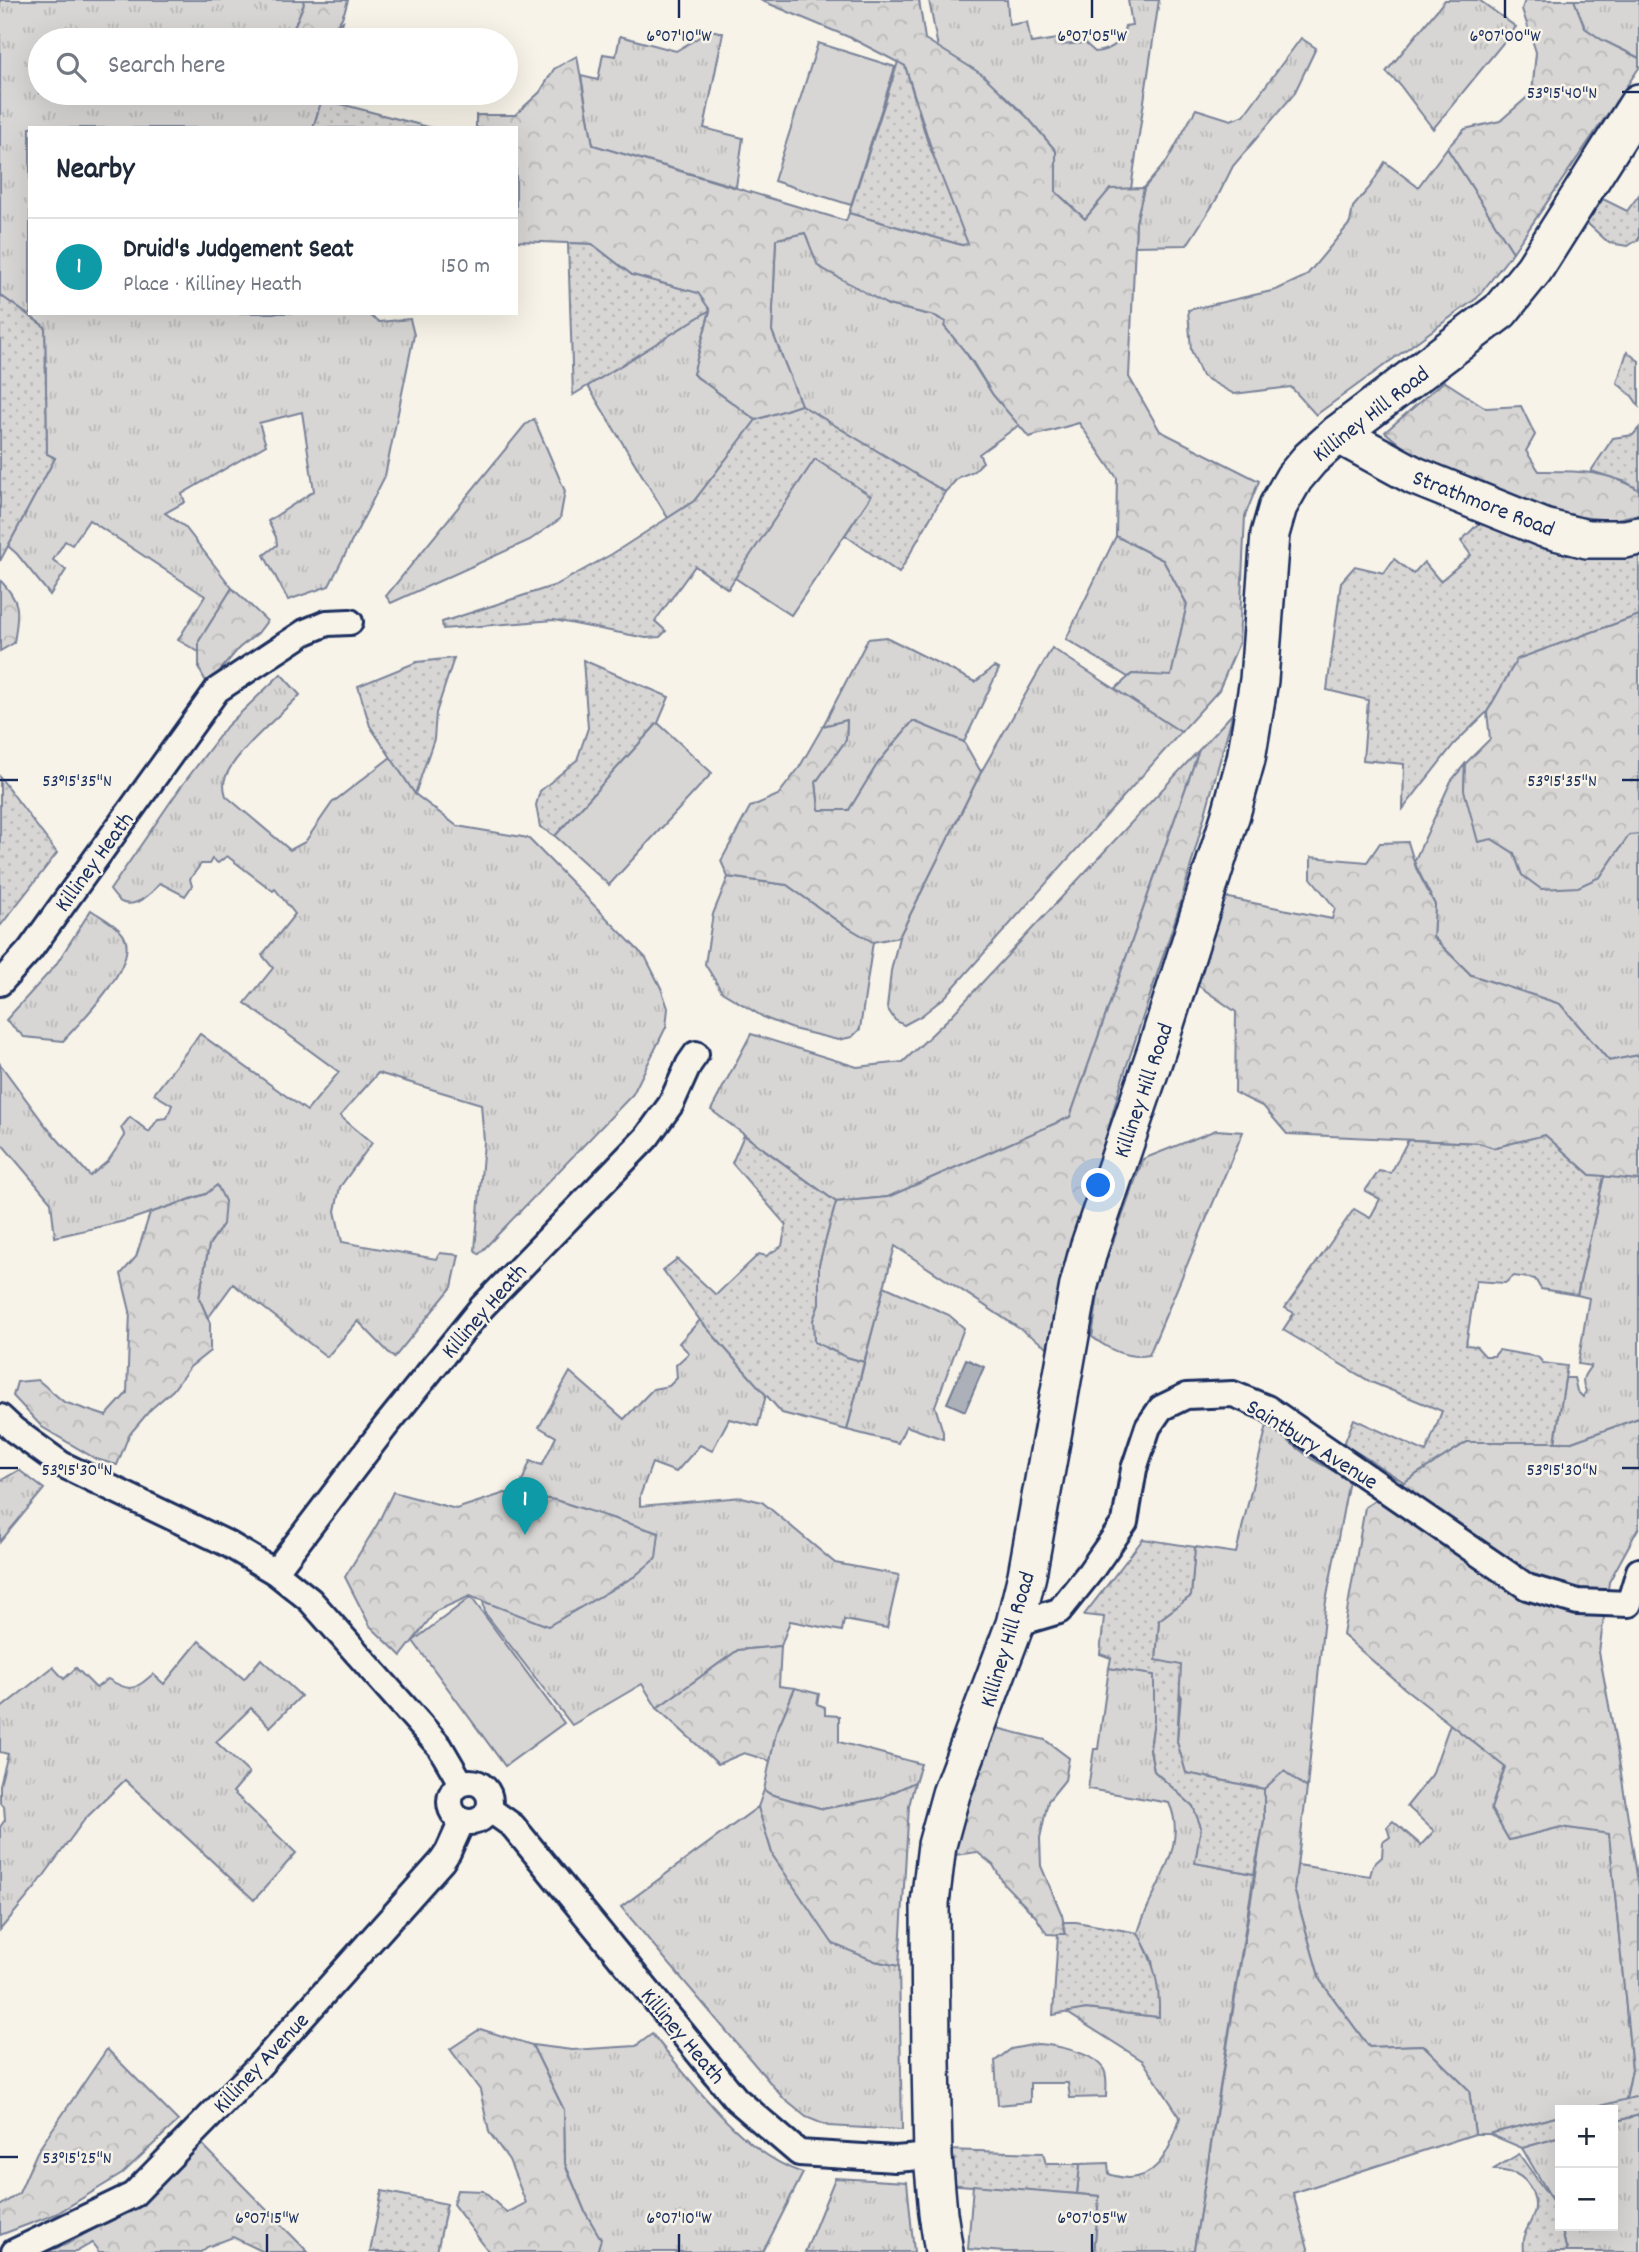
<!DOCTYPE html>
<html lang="en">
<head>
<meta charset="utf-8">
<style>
	body { margin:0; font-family:Dekko,sans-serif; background:#f6f6f7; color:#1f2937 }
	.controls { position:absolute; right:21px; bottom:21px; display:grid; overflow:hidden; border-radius:0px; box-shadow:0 7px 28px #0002 }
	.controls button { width:63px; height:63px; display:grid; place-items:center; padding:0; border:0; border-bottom:2px solid #e0e1e3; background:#fff; color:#1f2937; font:35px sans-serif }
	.you { position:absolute; left:1099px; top:1186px; width:24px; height:24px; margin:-18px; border:5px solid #fff; border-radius:50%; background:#1a73e8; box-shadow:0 0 0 10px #1a73e833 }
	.badge { display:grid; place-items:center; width:46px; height:46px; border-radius:50%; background:#d1495b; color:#fff; font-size:23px; font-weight:700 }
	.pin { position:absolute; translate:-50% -58px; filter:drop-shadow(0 2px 4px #0008) }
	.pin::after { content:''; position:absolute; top:37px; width:24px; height:21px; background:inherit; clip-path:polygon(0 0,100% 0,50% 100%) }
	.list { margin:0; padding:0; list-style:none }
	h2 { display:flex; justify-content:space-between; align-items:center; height:91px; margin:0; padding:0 28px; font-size:30px }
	h2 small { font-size:23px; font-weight:400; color:#747a83 }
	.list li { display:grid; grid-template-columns:46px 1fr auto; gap:21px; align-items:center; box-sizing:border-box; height:98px; padding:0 28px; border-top:2px solid #e0e1e3 }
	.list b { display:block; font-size:26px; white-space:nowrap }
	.list p { margin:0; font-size:23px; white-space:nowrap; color:#747a83 }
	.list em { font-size:23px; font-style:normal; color:#747a83 }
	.icon { flex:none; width:38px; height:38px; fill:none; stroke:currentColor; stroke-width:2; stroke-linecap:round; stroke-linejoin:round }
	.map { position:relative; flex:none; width:1639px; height:2252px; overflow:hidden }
	.search { position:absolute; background:#fff; box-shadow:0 7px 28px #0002; left:28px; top:28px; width:490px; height:77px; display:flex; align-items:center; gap:18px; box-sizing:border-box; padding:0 24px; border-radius:38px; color:#747a83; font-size:26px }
	.panel { position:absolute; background:#fff; box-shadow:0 7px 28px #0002; left:28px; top:126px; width:490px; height:189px; border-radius:0px }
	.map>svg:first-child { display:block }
</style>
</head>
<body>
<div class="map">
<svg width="1639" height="2252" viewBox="0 0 1639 2252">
	<defs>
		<pattern id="grass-tufts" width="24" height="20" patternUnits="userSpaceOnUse" patternTransform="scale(1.75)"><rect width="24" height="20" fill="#d7d6d4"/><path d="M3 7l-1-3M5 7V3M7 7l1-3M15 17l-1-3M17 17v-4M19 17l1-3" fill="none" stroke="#b8b8b8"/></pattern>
		<pattern id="forest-crowns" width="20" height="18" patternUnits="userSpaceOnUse" patternTransform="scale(1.75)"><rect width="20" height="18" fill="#d7d6d4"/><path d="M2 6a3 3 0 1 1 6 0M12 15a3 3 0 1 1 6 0" fill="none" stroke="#b8b8b8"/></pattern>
		<pattern id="garden-dots" width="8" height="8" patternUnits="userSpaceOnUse" patternTransform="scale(1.75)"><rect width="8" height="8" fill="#d7d6d4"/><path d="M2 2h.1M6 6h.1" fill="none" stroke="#b8b8b8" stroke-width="1.8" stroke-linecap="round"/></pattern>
	</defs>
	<rect width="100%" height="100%" fill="#f7f3e8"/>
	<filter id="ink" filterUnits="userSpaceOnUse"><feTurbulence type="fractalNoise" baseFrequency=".0143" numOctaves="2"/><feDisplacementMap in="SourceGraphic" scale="14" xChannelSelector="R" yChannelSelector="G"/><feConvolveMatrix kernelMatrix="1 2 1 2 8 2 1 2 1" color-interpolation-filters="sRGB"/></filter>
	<g filter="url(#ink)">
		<!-- grass -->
		<g fill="url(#grass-tufts)" stroke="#798299" stroke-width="2">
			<path d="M0,0H303L304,4L292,32L305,40H40V93H324L313,128H30V313H366L379,322L410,319L414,335L385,476L329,586L288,600L264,555L277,545L276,537L268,521L314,491L302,412L259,423L266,445L182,494L185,502L165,513L185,527L232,588L199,641V652L178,640L205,596L89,520L72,545L65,541L53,560L66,570L50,595L17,554L8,546L55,458L47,454L45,327L0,295Z"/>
			<path d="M929,0H1007L1009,25L1027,22L1031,43L1057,39L1060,45L1085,43L1095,52C1112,50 1122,43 1125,26L1132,25L1128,0H1159L1131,189L1110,190L1085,219L1056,192V151L1028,118L983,76L938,48Z"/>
			<path d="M1445,0H1479L1516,27L1433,129L1399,84L1386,72Z"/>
			<path d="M1574,0H1639V58L1602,40L1584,28Z"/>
			<path d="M343,21L338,40H305L324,34Z"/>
			<path d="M711,30L723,33L704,128L743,138L736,187L593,145L581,76L598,80L603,54L616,56L620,36L676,51Z"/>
			<path d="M1301,38L1316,48L1294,94L1233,166L1216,200L1187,245L1135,246L1136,222L1144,188L1167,161L1196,109L1231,120L1244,115Z"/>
			<path d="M1447,148L1513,252L1477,298L1316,415L1291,387L1234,394L1202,376L1191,350L1188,310L1276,290L1306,276L1350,223L1353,207L1370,187L1385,162L1418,187Z"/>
			<path d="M805,233L888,305L935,316L946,322L993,395L1019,425L979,454L983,462L974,471L959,477L945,492L801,405L772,331L776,239Z"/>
			<path d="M710,310L693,374L756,420L694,501L668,518L588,386Z"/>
			<path d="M534,419L565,491L560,519L530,540L391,603L386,596L525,425Z"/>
			<path d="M1116,536L1163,560L1187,604L1171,677L1132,674L1128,677L1066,639Z"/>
			<path d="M886,637L975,682L994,667L999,669L964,742L913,721L878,763L849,810H819L816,782L846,740L847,720L823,726L868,639Z"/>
			<path d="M1052,648L1181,732L945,997L921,1016L904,1025L895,1020L887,1008L891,971L899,937L981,772Z"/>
			<path d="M281,674L300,695C281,714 231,756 225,779C223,785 224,790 226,796L290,850L305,842L332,803L391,757L415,794L457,826L528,838L646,958L661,988L668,1008L666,1027L633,1094L479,1254L475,1250L484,1142L481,1104L378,1073L340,1116L372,1143L340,1187L335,1211L342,1242L436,1259L440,1253L459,1255L452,1287L394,1358L358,1321L327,1357L233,1284L208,1318L199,1298L209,1245L223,1224L206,1194L129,1220L55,1237L51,1202L0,1142V1064L45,1125L90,1176L108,1161L125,1136L121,1128L130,1117L149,1132L158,1119L167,1118L172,1105L154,1094L200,1034L307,1111L339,1072L245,1003L273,968L262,955L295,914L275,889L273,891L227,856L218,863L212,859L209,864H201L190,879L192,886L185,896L160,883C152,893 136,909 121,902C117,900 113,894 110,890L180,788L227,726Z"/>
			<path d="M1199,750L1070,1117L888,1197L836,1202L711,1110L751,1034L857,1067L903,1062L950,1017Z"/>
			<path d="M1465,764L1464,790L1492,839L1514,853L1522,875L1600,877L1629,835L1639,834V1055L1609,1061L1560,1004L1471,975L1433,937L1435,905L1414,862L1451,781Z"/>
			<path d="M728,877L787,885L839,922L873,942L860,1029L852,1037L838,1040L793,1029L765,1018L722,992L705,964L713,914Z"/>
			<path d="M91,910C101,917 115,924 122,933C144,960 81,1021 63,1041L24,1037L6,1020L55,966Z"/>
			<path d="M1216,1130L1243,1132L1149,1355C1126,1359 1110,1350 1092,1337L1101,1275L1143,1159Z"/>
			<path d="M1604,1176L1639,1180V1418L1572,1442H1555L1565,1378H1574L1577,1391L1583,1397L1586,1391C1580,1380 1584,1375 1591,1366L1578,1364L1589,1298L1577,1295Z"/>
			<path d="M884,1286L949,1315L964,1328L935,1406L943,1432V1439L906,1426L898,1443L847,1430Z"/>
			<path d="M700,1320L766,1395L758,1426L729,1419L712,1451L700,1445L676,1472L652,1463L640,1496V1506L742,1497L762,1502L835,1563L899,1575L887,1628L844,1620L842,1631L790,1621L781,1646L738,1650L657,1708L642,1684L572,1725L485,1613L483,1601L548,1626L635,1576L659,1533L555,1500L517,1495L530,1461L542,1465L556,1437L539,1427L570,1372L624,1419L653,1389L669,1386L677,1378L676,1365L689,1353L679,1343Z"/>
			<path d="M1267,1425L1312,1459L1349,1480L1325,1607L1307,1788L1284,1772L1264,1789L1186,1773L1177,1742L1181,1695L1156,1660L1159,1620L1191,1596L1195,1547L1236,1553Z"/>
			<path d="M19,1470L44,1489L0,1542V1481Z"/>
			<path d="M199,1641L244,1679L261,1659L301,1696L270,1727L251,1708L216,1742L249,1773L233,1792L296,1853L254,1900L125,1780L85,1819L35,1888L0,1930V1827L5,1820L4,1806L0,1803V1785L8,1754L0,1752V1709L53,1667L64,1679L76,1668L96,1688L108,1679C131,1693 134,1690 153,1674L164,1684Z"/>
			<path d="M1109,1668L1154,1675V1721L1150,1749L1154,1771L1193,1806L1201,1827L1196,1863L1254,1874L1194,2250L1185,2252H1094L1099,2196L1077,2194L1080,2164L1108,2163L1109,2174C1152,2190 1170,2154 1180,2117L1143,2061L1066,2012L1086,2009L1159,2017L1152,1960L1138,1933C1149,1891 1190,1847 1169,1803L1088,1789L1094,1749H1098Z"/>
			<path d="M795,1688L819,1694L817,1704L825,1707V1715L839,1716V1742L921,1764L915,1782L881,1798L823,1809L770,1794L764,1790L776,1732Z"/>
			<path d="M1450,1724L1505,1767L1491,1809L1509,1840L1561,1827L1609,1833L1632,2069L1626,2100L1584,2110H1560V2116L1489,2134H1475L1469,2090L1423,2045L1369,2047L1320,1980L1294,1889L1297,1865L1370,1876L1373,1865L1382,1857L1383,1842L1390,1837L1387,1827L1393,1821L1421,1845L1434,1831L1407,1806L1432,1775Z"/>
			<path d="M758,1807L773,1856L875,1961L899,1966L902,2130L828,2126L806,2117L784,2099L621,1907Z"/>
			<path d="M652,2034C692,2081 742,2154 803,2173L763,2252H597L600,2239L585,2212L565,2164L564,2110L532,2045L572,2050L636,2046Z"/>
			<path d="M1037,2044C1055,2045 1094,2052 1104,2070C1108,2077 1106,2089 1106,2097L1070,2098L1068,2083H1030V2102L998,2105L995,2061L1011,2049Z"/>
			<path d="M1639,2115V2252H1567L1561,2226H1613V2122Z"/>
			<path d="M1560,2137V2224L1556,2206L1522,2148Z"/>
			<path d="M835,2178L907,2182L914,2252H805Z"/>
		</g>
		<!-- forest -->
		<g fill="url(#forest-crowns)" stroke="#798299" stroke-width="2">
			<path d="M303,0H348C341,29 333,32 305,40L292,32L304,4Z"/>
			<path d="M760,0H919L925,39L983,75L1028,118L1056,151V192L1085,219L1110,189L1144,188L1136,222L1129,377L1160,431L1259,481L1245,516L1239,643L1219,690L1181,732L1115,689L1132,674L1171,676L1187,604L1163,560L1116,536L1117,478L1079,423L1029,437L993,395L971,359L944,326L946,322L935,316L888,305L818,266L805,233L776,239L772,331L801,405L756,420L693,374L710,311L698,293L632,275L592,244L516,241V128H476V115H515L540,92L554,69L577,56L593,145L846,221L849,213L962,245L905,66L851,38Z"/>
			<path d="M1525,0H1574L1585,28L1602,40L1639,58V68L1513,252L1447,148L1465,129L1500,121L1532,93L1536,52L1522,9Z"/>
			<path d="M1444,381L1486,408L1521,406L1535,435L1526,451L1539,471C1575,471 1608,470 1639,490V514L1612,520L1548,514L1423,464L1385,432Z"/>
			<path d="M0,580C23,604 18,613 14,643L0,651Z"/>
			<path d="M232,588L267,621L258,633L239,648L208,685L199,669V641Z"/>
			<path d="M1639,615V834L1629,835L1600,877L1578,887L1541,889L1522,875L1514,853L1492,839L1478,842L1464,790L1465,764L1490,739L1487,712L1517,659Z"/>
			<path d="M1233,713L1180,905L1122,1080L1047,1347L895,1246L864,1362L846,1357L814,1342L813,1320L819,1304V1264L836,1202L888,1197L1070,1117L1199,750Z"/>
			<path d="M847,720L846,740L816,782L819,810H849L878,763L913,721L964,742L981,772L899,937L873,942L839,922L787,885L728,877L721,861L750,807L778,795L799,768L823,726Z"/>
			<path d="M1408,842L1416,868L1435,905L1433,937L1471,975L1560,1004L1609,1061L1639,1055V1180L1590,1175L1545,1135L1493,1148L1479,1143L1287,1134L1264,1107L1235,1093L1236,1012L1192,981L1219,896L1332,919L1335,908L1311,878V857L1367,862L1380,843Z"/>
			<path d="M217,1185L225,1201L223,1224L209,1245L199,1298L210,1323V1351L190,1367L173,1390L151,1409L129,1435L117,1465L96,1459L42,1427L13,1396L17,1382L38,1380L64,1402L106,1416L127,1393L130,1311L121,1274L136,1257L150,1213L206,1194Z"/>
			<path d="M1639,1418V1527L1609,1582L1599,1652L1618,1754L1639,1888V2096L1626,2100L1632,2069L1609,1834L1561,1827L1509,1840L1491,1809L1505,1767L1404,1688L1343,1635L1365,1507L1467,1442H1572Z"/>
			<path d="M393,1492L456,1509L505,1493L555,1500L659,1533L656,1558L635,1576L548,1626L470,1596L436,1611L401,1656L370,1626L345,1577L378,1523Z"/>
			<path d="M781,1646L779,1686L795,1688L776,1732L770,1761L744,1753L718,1764L657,1708L738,1650Z"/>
			<path d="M993,1727L1045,1740L1069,1758L1065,1780L1048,1801L1040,1838L1041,1866L1062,1915L1066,1935L1047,1934L1036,1917L1004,1884L993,1865L977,1852L947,1856Z"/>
			<path d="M1284,1771L1307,1788L1294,1889L1320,1980L1369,2047L1423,2045L1469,2090L1475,2134L1293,2193L1309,2252H1185L1194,2250L1264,1820V1789Z"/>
			<path d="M915,1782L909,1806L899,1966L875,1961L833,1944L773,1856L758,1807L764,1790L770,1794L823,1809L881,1798Z"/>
			<path d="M480,2029L532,2045L564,2110L565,2164L585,2212L601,2239L597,2252H489L453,2204L457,2190L483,2191L507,2213L526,2203L509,2160L489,2132L480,2090L450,2049Z"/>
			<path d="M107,2049L178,2121L122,2174L56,2214L0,2235V2206L19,2193L37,2152Z"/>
			<path d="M201,2143L308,2252H264L233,2237L207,2247L201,2252H99L92,2243L76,2252H45L65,2245L138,2204Z"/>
		</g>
		<!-- garden -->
		<g fill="url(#garden-dots)" stroke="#798299" stroke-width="2">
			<path d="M898,62L905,66L927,140L968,244L962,245L849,213Z"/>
			<path d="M322,99L432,128H313Z"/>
			<path d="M1639,195V239L1628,246L1609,243L1587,223L1603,199L1627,211Z"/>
			<path d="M568,243L592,244L632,275L698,293L710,310L573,395Z"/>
			<path d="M0,295L45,327L47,454L55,458L0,561Z"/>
			<path d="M1627,352L1639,361V406L1632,396L1617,383Z"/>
			<path d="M801,405L945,492L899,573L845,535L871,496L735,578L728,589L695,566L655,621L666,631L660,637L646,638L554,620L443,629L442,622L556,585L612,554L694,501L756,420Z"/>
			<path d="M1639,428V490L1626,482L1591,471L1613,438L1633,435Z"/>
			<path d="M1479,523L1540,543L1639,550V615L1517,659L1487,712L1454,744L1403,809L1404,764L1363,760L1368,700L1327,690L1341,582L1355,566L1384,573L1394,559L1413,574L1424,562L1440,581L1471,555L1461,541Z"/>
			<path d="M454,658L436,713L434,739L415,794L370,726L358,686L417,662Z"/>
			<path d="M583,660L669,697L658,723L555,836L540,827L536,805L540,791L577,760L588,728Z"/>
			<path d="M0,777L57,853L1,925L0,924Z"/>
			<path d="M744,1135L836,1202L819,1264V1304L813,1320L814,1342L846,1357L864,1362L847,1430L782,1413L700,1320L663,1270L677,1259L716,1295L759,1254L766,1256L782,1246L786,1225L732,1163Z"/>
			<path d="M1545,1135L1590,1175L1604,1176L1577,1295L1541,1289L1535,1279L1514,1276L1505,1283L1476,1281L1466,1345L1476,1346L1485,1356H1494L1499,1350L1538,1357L1543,1363L1567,1366L1555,1442H1467L1404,1482L1344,1444L1354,1419L1426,1452L1442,1411L1371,1382L1283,1330L1294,1313L1285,1308L1354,1209L1370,1218L1380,1199L1365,1191L1379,1171L1391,1173L1408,1140L1479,1143L1493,1148Z"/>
			<path d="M1143,1539L1195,1547L1191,1596L1159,1620L1156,1660L1181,1665L1177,1742L1186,1773L1264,1789V1820L1254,1874L1195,1863L1201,1827L1193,1806L1154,1771L1150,1749L1154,1721V1675L1109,1668L1111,1658L1100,1654L1104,1617L1084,1615Z"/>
			<path d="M1063,1922H1076L1138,1933C1154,1962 1160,1983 1159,2017L1086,2009L1053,2015L1058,1934H1066Z"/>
			<path d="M1639,2096V2115L1613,2122V2110H1584Z"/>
			<path d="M1560,2116V2137L1522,2148L1489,2134Z"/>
			<path d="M946,2150L1043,2153L1046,2164H1080L1077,2194L946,2184Z"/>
			<path d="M1519,2154L1556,2206L1567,2252H1523C1521,2233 1527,2232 1533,2216C1539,2202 1531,2181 1516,2174C1510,2172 1501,2171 1494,2169Z"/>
			<path d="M382,2191L447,2204L437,2252H370Z"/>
		</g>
		<!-- pitch -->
		<g fill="#d7d6d4" stroke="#798299" stroke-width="2">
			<path d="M818,43L895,67L851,205L774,181Z"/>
			<path d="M815,459L871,496L791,615L735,578Z"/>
			<path d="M658,723L712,773L609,885L555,836Z"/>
			<path d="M471,1597L564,1723L505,1766L413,1641Z"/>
			<path d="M973,2185L1099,2196L1094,2252H1004L968,2249Z"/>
		</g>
		<!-- water -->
		<path fill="#acb0b9" stroke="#727c95" stroke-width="2" d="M966,1359L984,1367L965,1411L947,1403Z"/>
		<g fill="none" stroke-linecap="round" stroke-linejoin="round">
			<!-- street casing -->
			<g stroke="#1b2f5e" stroke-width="30">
				<g id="street">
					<path d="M0,983L30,950L217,690L305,632L327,623L350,622"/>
					<path d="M0,1417L14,1430L61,1464L228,1544L275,1572L310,1600L440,1747L461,1783"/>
					<path d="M275,1572L385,1427L482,1307L647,1137L671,1104L689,1064L696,1054"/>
					<path d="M1015,1624L1059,1611L1090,1572L1125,1522L1134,1469L1148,1427L1161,1408L1186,1396L1233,1394L1267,1408L1527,1587L1578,1602L1629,1604L1639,1571"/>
					<circle cx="470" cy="1802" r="20"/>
					<path d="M489,1809L513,1826L736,2099L799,2153L895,2159L933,2156"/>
					<path d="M14,2252L133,2195L258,2067L442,1861L448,1852L462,1821"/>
				</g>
			</g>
			<!-- secondary casing -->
			<g stroke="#1b2f5e" stroke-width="42">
				<g id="secondary">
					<path d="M1338,434L1415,476L1544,528L1587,539H1625L1639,536"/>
					<path d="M944,2252L938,2213L933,2156L931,2062L930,1903L937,1845L951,1794L1015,1624L1027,1575L1079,1285L1089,1248L1157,1049L1231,814L1246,759L1259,680L1270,534L1278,506L1294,478L1310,459L1338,434L1500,311L1534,269L1639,103"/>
				</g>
			</g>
			<!-- street -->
			<use href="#street" stroke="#f7f3e8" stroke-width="24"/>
			<!-- secondary -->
			<use href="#secondary" stroke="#f7f3e8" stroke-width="37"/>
		</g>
	</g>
	<!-- ticks -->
	<path fill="none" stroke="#1b2f5e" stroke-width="2.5" d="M679,0V18M1092,0V18M1505,0V18M1622,92H1639M0,780H18M1622,780H1639M0,1468H18M1622,1468H1639M0,2157H18M267,2234V2252M679,2234V2252M1092,2234V2252"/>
	<g text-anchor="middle" stroke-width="5" stroke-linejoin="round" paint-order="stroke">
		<!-- street labels -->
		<g font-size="23" fill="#1b2f5e" stroke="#f7f3e8">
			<text transform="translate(1370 413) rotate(-38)" y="8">Killiney Hill Road</text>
			<text transform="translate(1484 502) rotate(21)" y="8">Strathmore Road</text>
			<text transform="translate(93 861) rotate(-54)" y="8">Killiney Heath</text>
			<text transform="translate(1142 1090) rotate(-71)" y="8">Killiney Hill Road</text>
			<text transform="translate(483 1310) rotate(-49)" y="8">Killiney Heath</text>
			<text transform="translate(1313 1443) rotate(32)" y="8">Saintbury Avenue</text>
			<text transform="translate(1006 1639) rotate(-73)" y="8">Killiney Hill Road</text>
			<text transform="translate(684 2035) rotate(50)" y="8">Killiney Heath</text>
			<text transform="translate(260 2062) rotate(-47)" y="8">Killiney Avenue</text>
		</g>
	</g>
	<g font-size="18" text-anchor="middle" fill="#1b2f5e" stroke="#f7f3e8" stroke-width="5" stroke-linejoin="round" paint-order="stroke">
		<text x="679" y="41">6°07'10"W</text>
		<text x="1092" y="41">6°07'05"W</text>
		<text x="1505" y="41">6°07'00"W</text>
		<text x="1562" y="98">53°15'40"N</text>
		<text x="77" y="786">53°15'35"N</text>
		<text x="1562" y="786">53°15'35"N</text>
		<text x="77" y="1475">53°15'30"N</text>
		<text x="1562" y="1475">53°15'30"N</text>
		<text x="77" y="2163">53°15'25"N</text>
		<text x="267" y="2223">6°07'15"W</text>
		<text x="679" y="2223">6°07'10"W</text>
		<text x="1092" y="2223">6°07'05"W</text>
	</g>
</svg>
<div class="controls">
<button>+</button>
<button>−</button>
</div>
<div class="you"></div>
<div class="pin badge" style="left:525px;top:1535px;background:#0f9aa8">1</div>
<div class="search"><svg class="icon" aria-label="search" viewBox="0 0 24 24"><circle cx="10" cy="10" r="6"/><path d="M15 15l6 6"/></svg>Search here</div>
<section class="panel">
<h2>Nearby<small></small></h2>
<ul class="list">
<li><span class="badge" style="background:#0f9aa8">1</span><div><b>Druid's Judgement Seat</b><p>Place · Killiney Heath</p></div><em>150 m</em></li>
</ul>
</section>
</div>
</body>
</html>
